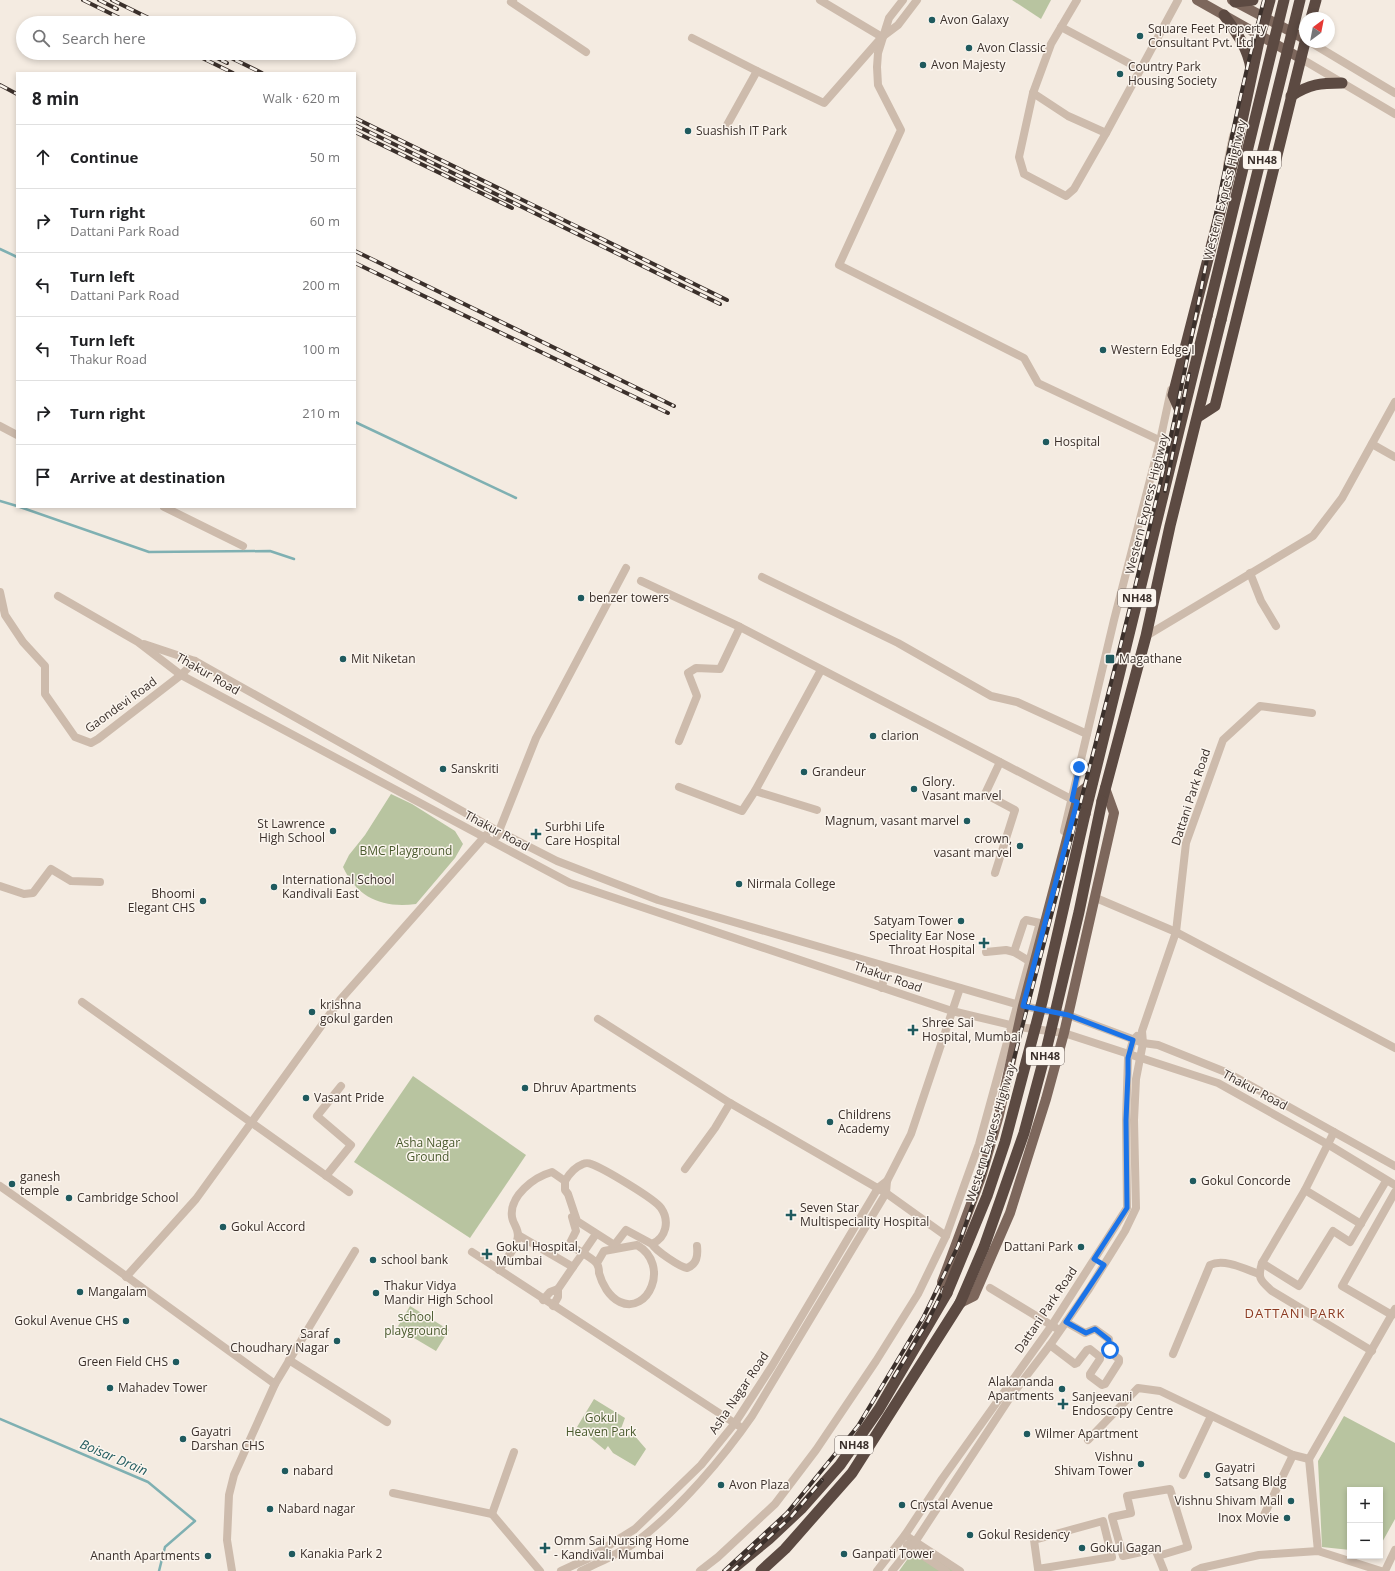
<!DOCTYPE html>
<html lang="en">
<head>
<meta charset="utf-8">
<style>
	body { margin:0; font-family:"Open Sans",sans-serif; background:#f2f2f2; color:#202124 }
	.controls { position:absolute; right:12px; bottom:12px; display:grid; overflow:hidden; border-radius:0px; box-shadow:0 2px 6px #0003 }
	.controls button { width:36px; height:36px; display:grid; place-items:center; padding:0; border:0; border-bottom:1px solid #e0e0e0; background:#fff; color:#202124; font:20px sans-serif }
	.compass { position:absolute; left:1299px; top:12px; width:36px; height:36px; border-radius:50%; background:#fff; box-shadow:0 2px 6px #0003; rotate:32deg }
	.stop { position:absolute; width:12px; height:12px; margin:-9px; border:3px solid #1a73e8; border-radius:50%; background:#fff }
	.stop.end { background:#1a73e8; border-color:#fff; box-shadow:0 1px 4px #0008 }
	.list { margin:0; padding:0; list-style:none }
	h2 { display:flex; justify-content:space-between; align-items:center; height:52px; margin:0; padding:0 16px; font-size:17px }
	h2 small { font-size:13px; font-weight:400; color:#757577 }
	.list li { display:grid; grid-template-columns:26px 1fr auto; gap:12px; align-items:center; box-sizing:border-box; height:64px; padding:0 16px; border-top:1px solid #e0e0e0 }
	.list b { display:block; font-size:15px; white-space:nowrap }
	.list p { margin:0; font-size:13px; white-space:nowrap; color:#757577 }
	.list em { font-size:13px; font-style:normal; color:#757577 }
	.icon { flex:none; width:22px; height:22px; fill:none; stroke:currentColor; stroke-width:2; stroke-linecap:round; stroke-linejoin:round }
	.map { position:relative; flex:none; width:1395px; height:1571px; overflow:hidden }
	.search { position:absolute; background:#fff; box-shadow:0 2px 6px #0003; left:16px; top:16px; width:340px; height:44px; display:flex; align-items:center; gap:10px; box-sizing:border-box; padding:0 14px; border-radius:22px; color:#757577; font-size:15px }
	.panel { position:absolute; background:#fff; box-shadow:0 2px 6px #0003; left:16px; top:72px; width:340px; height:436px; border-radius:0px }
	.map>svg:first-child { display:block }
</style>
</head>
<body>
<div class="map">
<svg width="1395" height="1571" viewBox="0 0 1395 1571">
	<rect width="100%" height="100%" fill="#f4ebe1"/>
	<!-- green -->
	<g fill="#b8c4a0">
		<path d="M1012,0H1051L1041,19Z"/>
		<path d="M391,794L412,804L455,831L463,844L455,858L416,904C383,908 358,899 343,867L349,855L365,835Z"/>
		<path d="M413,1076L526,1155L470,1238L354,1162Z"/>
		<path d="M410,1306L449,1330L436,1351L397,1328Z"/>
		<path d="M594,1399L625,1418L619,1434L634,1435L646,1449L635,1466L613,1453L608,1446L605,1450L577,1427Z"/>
		<path d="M1344,1416L1395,1443V1519L1380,1546V1490H1350V1550L1322,1547L1318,1461Z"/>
		<path d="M917,1546L957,1571H899Z"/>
	</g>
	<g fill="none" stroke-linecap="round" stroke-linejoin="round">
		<!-- stream -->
		<g stroke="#7fb0b2" stroke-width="2.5">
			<path d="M0,249L17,257"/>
			<path d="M355,422L516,498"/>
			<path d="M0,501L17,506"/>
			<path d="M20,507L149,552L270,551L294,559"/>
			<path d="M0,1419L148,1482L195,1521L165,1547L159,1571"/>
		</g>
		<!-- minor -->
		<g stroke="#cdbbac" stroke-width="8">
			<path d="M513,0L511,2L586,52"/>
			<path d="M820,0L882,37"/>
			<path d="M903,0L889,18L878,53L877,67L878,85L901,130L839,265L1024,358L1038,383L1174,447"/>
			<path d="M1077,0L1051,44L1033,93L1068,116L1106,133L1178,0"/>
			<path d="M1061,27L1140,69"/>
			<path d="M692,38L757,71"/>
			<path d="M1310,42L1395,93"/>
			<path d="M1300,58L1395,114"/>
			<path d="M1033,93L1019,157L1024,174L1066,196L1074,189L1106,133"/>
			<path d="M727,125L757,71L824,103L882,37L898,25L917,0"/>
			<path d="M1227,165L1233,136"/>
			<path d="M0,426L17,435"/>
			<path d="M1372,444L1395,457"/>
			<path d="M164,507L243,546"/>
			<path d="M1250,573L1261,601L1276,626"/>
			<path d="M762,577L898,643L991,696L1017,702L1087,734"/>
			<path d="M641,581L740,627L1075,801"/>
			<path d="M0,592L5,615L23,642L45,666V694L75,737L91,743L98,739L181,675L195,661"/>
			<path d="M58,596L138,642L181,675L570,883L952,1011L1019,1027L1064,1033L1218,1083L1329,1145L1395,1185"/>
			<path d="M1146,636L1313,536L1342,498L1395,402"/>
			<path d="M144,644L195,661L494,829L557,861L658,900L1023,1006L1068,1015L1143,1043L1158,1045L1228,1073L1395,1166"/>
			<path d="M679,741L697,696L688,673L696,668L720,669L740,627"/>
			<path d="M679,787L742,811L755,791L821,670"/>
			<path d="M755,791L817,810"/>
			<path d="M1064,831L1114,620L1160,441L1171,390"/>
			<path d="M497,836L536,738L626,568"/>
			<path d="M995,873L1015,810L985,794L1000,762"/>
			<path d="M0,886L24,894L33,893L51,869L71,881L100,882"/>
			<path d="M1096,898L1176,932L1395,1048"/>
			<path d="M986,952L1006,950L1014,952"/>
			<path d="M1029,961L1014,952L1024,922L1026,920L1040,923"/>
			<path d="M882,988L886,967"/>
			<path d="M82,1002L349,1192"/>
			<path d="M598,1019L730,1103L886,1193L946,1236"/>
			<path d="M1334,1132L1305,1190L1262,1263C1257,1279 1261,1281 1272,1291L1372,1351"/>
			<path d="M685,1169L715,1128L730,1103"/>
			<path d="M326,1176L351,1145L317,1116L341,1086"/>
			<path d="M0,1186C93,1251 183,1318 275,1384"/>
			<path d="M1305,1190L1361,1224"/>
			<path d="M572,1217L576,1231L569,1245L583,1253L573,1267"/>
			<path d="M596,1234L583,1253C587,1256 595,1260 597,1264C599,1267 599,1270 599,1273C602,1284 609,1297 620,1302C648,1315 671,1265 637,1245L604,1251L597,1263"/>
			<path d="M518,1235L573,1267L558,1289V1297L553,1306"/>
			<path d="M652,1244C656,1251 680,1267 687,1268C697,1264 698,1256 697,1246"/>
			<path d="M472,1252L739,1426"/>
			<path d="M1262,1263L1299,1286L1333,1231L1350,1242L1386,1181"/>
			<path d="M499,1270C505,1260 518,1246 518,1235C518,1228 513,1224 512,1217C509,1196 534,1177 552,1172L565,1181V1190L568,1194L577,1221L613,1244L616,1243L626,1230L652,1244C666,1238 670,1221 661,1208C655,1199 603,1168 591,1164C589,1163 585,1163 583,1164C575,1167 569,1174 565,1181"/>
			<path d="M126,1277L196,1199L340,1000L486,835"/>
			<path d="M990,1288L1056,1328"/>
			<path d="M543,1300L550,1292L558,1289"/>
			<path d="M1392,1315L1342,1286L1395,1192"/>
			<path d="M1050,1345L1075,1364L1077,1363L1087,1350L1090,1349L1100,1357V1359L1090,1374V1376L1102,1385L1105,1384L1119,1362V1359L1110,1352L1109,1339L1095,1329L1085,1333L1066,1322"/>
			<path d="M1173,1354L1210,1265C1224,1258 1245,1269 1259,1274"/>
			<path d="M289,1360L387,1422"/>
			<path d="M1088,1440L1138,1388L1160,1391L1293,1455L1309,1459L1395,1309"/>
			<path d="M1309,1459L1318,1551"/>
			<path d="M1183,1475L1211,1416"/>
			<path d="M393,1493L492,1514L540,1571"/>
			<path d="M492,1514L514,1452"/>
			<path d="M1263,1517L1293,1455"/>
			<path d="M1103,1521L1112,1557L1038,1569L1034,1540Z"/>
			<path d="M905,1535L960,1571"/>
			<path d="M907,1545L946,1571"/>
			<path d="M1158,1556L1188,1547L1170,1489L1127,1496L1131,1513L1112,1517L1123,1556L1155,1549C1158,1556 1161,1563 1164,1571"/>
			<path d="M232,1571L227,1540L229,1495L234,1475L275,1384L355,1251"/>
			<path d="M561,1571L587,1559L635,1529L701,1465L735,1423L772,1366L878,1188L887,1181"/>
			<path d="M581,1571C601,1561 622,1553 640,1539C680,1508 723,1458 752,1416L886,1193L887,1181L911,1134L960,988"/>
			<path d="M700,1571L718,1557L775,1504L816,1450L876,1361L918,1294L946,1236L979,1144L1039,926"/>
			<path d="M877,1571L905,1535L942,1479L1052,1325L1127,1208L1126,1120L1128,1058L1133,1040L1137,1036"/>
			<path d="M892,1571L915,1542L1011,1396L1050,1345L1089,1289L1125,1231L1136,1208L1134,1120L1136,1079L1143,1043L1142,1031L1176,932L1186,843L1223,740L1260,706L1312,713"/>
			<path d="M1195,1571L1201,1568L1259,1555L1318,1551L1381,1571"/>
			<path d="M1385,1571L1395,1550"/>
		</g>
		<!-- major -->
		<g stroke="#7d675c" stroke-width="10">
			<path d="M1197,0L1300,58"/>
			<path d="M1232,0L1305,39"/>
			<path d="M947,1293L942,1282L981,1177L999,1115L1023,1006L1079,793L1093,782"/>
			<path d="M960,1303L974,1296L1010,1213L1046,1099L1064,1033L1114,813L1105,788"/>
		</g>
		<!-- highway -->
		<g stroke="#5c4a42" stroke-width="11">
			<path d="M1235,2L1253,0"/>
			<path d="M1224,15C1236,32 1248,48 1251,69"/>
			<path d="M1311,18L1316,0"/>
			<path d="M1291,96C1310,84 1320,83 1342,83"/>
			<path d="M1182,415L1173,395L1235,154L1260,36L1270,0"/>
			<path d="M1198,417L1215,406L1305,42"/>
			<path d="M1079,767L1095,771"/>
			<path d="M1102,801L1146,636L1170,526L1221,320"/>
			<path d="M1085,814L1207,316"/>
			<path d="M730,1571L769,1539L801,1509L840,1465L879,1409L947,1293"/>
			<path d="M761,1571L785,1549L852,1473L960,1303"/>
		</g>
		<!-- rail casing -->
		<g stroke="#3b302b" stroke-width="4">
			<g id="rail">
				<path d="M83,0L130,23"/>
				<path d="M99,0L117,9"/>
				<path d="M112,0L159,23"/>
				<path d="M192,53L233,73"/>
				<path d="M207,53L227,63"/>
				<path d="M221,53L262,73"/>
				<path d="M0,85L17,94"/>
				<path d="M355,118L727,300"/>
				<path d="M355,125L720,304"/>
				<path d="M355,132L512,208"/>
				<path d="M355,251L674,406"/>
				<path d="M355,263L668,413"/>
				<path d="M1165,491L1189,374"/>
				<path d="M894,1377L928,1321L944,1288"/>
				<path d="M724,1571L787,1513L858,1426L923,1318L958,1246L986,1167C1044,940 1106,712 1160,484C1198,323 1222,159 1264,0"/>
				<path d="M732,1571L791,1517L822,1480"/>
			</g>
		</g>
		<!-- rail -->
		<use href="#rail" stroke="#fbf5ee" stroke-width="2.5" stroke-dasharray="8" stroke-linecap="butt"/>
		<!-- highway-bridge -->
		<g stroke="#5c4a42" stroke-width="11">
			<path d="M1207,316L1284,0"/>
			<path d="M1221,320L1300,0"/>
			<path d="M947,1293L987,1196L1005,1142L1042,1002L1085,814"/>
			<path d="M960,1303L984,1247L1024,1133L1046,1051L1079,912L1102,801"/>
		</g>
	</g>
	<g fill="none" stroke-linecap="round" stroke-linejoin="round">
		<!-- route -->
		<path stroke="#1a73e8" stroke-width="5" d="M1079,767L1072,800L1077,802L1023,1006L1068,1015L1133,1040L1128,1058V1074L1126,1120L1127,1208L1094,1259L1104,1265L1066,1322L1086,1333L1095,1329L1109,1340L1110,1350"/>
	</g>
	<!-- markers -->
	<g fill="#1f5a5e" stroke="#fbf5ee" stroke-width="1.5">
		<circle cx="932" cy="20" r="4"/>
		<circle cx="1140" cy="36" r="4"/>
		<circle cx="969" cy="48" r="4"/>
		<circle cx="923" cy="65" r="4"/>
		<circle cx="1120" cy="74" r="4"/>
		<circle cx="688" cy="131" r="4"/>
		<circle cx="1103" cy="350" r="4"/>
		<circle cx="1046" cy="442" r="4"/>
		<circle cx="581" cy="598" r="4"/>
		<circle cx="343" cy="659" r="4"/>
		<rect x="1105" y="654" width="10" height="10" rx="2"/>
		<circle cx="873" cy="736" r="4"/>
		<circle cx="443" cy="769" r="4"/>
		<circle cx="804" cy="772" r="4"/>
		<circle cx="914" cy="789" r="4"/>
		<circle cx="967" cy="821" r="4"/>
		<circle cx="333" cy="831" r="4"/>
		<path d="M534 828h4v4h4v4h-4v4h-4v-4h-4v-4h4z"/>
		<circle cx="1020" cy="846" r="4"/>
		<circle cx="739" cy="884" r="4"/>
		<circle cx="274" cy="887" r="4"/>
		<circle cx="203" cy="901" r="4"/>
		<circle cx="961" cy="921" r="4"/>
		<path d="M982 937h4v4h4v4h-4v4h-4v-4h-4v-4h4z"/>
		<circle cx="312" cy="1012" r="4"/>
		<path d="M911 1024h4v4h4v4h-4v4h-4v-4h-4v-4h4z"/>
		<circle cx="525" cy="1088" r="4"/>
		<circle cx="306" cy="1098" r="4"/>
		<circle cx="830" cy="1122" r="4"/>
		<circle cx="1193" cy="1181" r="4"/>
		<circle cx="12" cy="1184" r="4"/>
		<circle cx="69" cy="1198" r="4"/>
		<path d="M789 1209h4v4h4v4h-4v4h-4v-4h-4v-4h4z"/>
		<circle cx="223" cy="1227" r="4"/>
		<circle cx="1081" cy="1247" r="4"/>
		<path d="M485 1248h4v4h4v4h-4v4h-4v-4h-4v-4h4z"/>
		<circle cx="373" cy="1260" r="4"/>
		<circle cx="80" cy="1292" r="4"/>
		<circle cx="376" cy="1293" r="4"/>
		<circle cx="126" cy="1321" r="4"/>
		<circle cx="337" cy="1341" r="4"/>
		<circle cx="176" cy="1362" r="4"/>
		<circle cx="110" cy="1388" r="4"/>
		<circle cx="1062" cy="1389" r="4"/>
		<path d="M1061 1398h4v4h4v4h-4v4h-4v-4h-4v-4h4z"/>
		<circle cx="1027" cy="1434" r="4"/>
		<circle cx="183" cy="1439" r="4"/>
		<circle cx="1141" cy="1464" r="4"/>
		<circle cx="285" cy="1471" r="4"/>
		<circle cx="1207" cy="1475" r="4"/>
		<circle cx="721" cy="1485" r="4"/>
		<circle cx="1291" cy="1501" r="4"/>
		<circle cx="902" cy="1505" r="4"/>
		<circle cx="270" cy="1509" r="4"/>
		<circle cx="1287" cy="1518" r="4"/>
		<circle cx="970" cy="1535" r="4"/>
		<path d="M543 1542h4v4h4v4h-4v4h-4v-4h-4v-4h4z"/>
		<circle cx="1082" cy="1548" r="4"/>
		<circle cx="292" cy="1554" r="4"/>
		<circle cx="844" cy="1554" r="4"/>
		<circle cx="208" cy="1556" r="4"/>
	</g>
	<g text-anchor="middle" stroke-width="3" stroke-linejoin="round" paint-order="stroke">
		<!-- shield labels -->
		<g fill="#fbf5ee" stroke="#756b66" stroke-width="1">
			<rect x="1243" y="151" width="38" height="18" rx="3"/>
			<rect x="1118" y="589" width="38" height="18" rx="3"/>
			<rect x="1026" y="1047" width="38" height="18" rx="3"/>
			<rect x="835" y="1436" width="38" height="18" rx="3"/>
		</g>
		<g font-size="11" font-weight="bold" fill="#3b302b">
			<text x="1262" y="164">NH48</text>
			<text x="1137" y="602">NH48</text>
			<text x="1045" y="1060">NH48</text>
			<text x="854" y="1449">NH48</text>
		</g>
		<!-- poi labels -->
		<g font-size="12" fill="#3b302b" stroke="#fbf5ee" text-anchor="start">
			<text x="940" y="24">Avon Galaxy</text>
			<text x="1148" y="33">Square Feet Property<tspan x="1148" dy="14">Consultant Pvt. Ltd</tspan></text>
			<text x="977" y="52">Avon Classic</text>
			<text x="931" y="69">Avon Majesty</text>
			<text x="1128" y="71">Country Park<tspan x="1128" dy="14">Housing Society</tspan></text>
			<text x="696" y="135">Suashish IT Park</text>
			<text x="1111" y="354">Western Edge I</text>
			<text x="1054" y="446">Hospital</text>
			<text x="589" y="602">benzer towers</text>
			<text x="351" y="663">Mit Niketan</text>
			<text x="1119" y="663">Magathane</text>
			<text x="881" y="740">clarion</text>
			<text x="451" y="773">Sanskriti</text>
			<text x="812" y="776">Grandeur</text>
			<text x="922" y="786">Glory.<tspan x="922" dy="14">Vasant marvel</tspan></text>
			<text x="959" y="825" text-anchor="end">Magnum, vasant marvel</text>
			<text x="325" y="828" text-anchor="end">St Lawrence<tspan x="325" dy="14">High School</tspan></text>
			<text x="545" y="831">Surbhi Life<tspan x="545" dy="14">Care Hospital</tspan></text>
			<text x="1012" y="843" text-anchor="end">crown,<tspan x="1012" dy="14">vasant marvel</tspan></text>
			<text x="282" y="884">International School<tspan x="282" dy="14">Kandivali East</tspan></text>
			<text x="747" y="888">Nirmala College</text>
			<text x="195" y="898" text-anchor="end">Bhoomi<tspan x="195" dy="14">Elegant CHS</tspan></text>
			<text x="953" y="925" text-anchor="end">Satyam Tower</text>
			<text x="975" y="940" text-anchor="end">Speciality Ear Nose<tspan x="975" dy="14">Throat Hospital</tspan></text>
			<text x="320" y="1009">krishna<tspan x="320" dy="14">gokul garden</tspan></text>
			<text x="922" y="1027">Shree Sai<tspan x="922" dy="14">Hospital, Mumbai</tspan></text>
			<text x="533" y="1092">Dhruv Apartments</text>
			<text x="314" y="1102">Vasant Pride</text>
			<text x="838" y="1119">Childrens<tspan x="838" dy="14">Academy</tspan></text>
			<text x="20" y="1181">ganesh<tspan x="20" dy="14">temple</tspan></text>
			<text x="1201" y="1185">Gokul Concorde</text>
			<text x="77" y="1202">Cambridge School</text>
			<text x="800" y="1212">Seven Star<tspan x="800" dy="14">Multispeciality Hospital</tspan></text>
			<text x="231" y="1231">Gokul Accord</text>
			<text x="496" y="1251">Gokul Hospital,<tspan x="496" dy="14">Mumbai</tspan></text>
			<text x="1073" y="1251" text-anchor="end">Dattani Park</text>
			<text x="381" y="1264">school bank</text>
			<text x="384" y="1290">Thakur Vidya<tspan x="384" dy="14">Mandir High School</tspan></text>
			<text x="88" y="1296">Mangalam</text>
			<text x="118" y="1325" text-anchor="end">Gokul Avenue CHS</text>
			<text x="329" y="1338" text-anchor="end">Saraf<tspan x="329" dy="14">Choudhary Nagar</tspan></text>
			<text x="168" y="1366" text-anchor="end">Green Field CHS</text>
			<text x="1054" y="1386" text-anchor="end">Alakananda<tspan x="1054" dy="14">Apartments</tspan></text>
			<text x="118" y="1392">Mahadev Tower</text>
			<text x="1072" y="1401">Sanjeevani<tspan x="1072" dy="14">Endoscopy Centre</tspan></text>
			<text x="191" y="1436">Gayatri<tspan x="191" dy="14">Darshan CHS</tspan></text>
			<text x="1035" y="1438">Wilmer Apartment</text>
			<text x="1133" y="1461" text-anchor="end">Vishnu<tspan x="1133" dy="14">Shivam Tower</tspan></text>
			<text x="1215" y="1472">Gayatri<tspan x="1215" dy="14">Satsang Bldg</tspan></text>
			<text x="293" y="1475">nabard</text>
			<text x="729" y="1489">Avon Plaza</text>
			<text x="1283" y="1505" text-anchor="end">Vishnu Shivam Mall</text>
			<text x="910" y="1509">Crystal Avenue</text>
			<text x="278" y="1513">Nabard nagar</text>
			<text x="1279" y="1522" text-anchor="end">Inox Movie</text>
			<text x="978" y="1539">Gokul Residency</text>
			<text x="554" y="1545">Omm Sai Nursing Home<tspan x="554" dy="14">- Kandivali, Mumbai</tspan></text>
			<text x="1090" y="1552">Gokul Gagan</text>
			<text x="300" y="1558">Kanakia Park 2</text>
			<text x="852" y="1558">Ganpati Tower</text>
			<text x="200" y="1560" text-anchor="end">Ananth Apartments</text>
		</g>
		<!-- street labels -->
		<g font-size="12" fill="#3b302b" stroke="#fbf5ee">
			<text transform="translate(1225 190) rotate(-76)" y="4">Western Express Highway</text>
			<text transform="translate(1147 504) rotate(-76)" y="4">Western Express Highway</text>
			<text transform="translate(208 674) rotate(30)" y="4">Thakur Road</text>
			<text transform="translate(121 705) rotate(-36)" y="4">Gaondevi Road</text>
			<text transform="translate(1191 797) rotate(-72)" y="4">Dattani Park Road</text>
			<text transform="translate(497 831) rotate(28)" y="4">Thakur Road</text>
			<text transform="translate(888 977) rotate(19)" y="4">Thakur Road</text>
			<text transform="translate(1255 1090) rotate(28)" y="4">Thakur Road</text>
			<text transform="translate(991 1133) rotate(-73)" y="4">Western Express Highway</text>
			<text transform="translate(1046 1310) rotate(-56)" y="4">Dattani Park Road</text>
			<text transform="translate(739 1393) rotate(-56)" y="4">Asha Nagar Road</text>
		</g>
		<!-- park labels -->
		<g font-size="12" fill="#4a5a2e" stroke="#fbf5ee">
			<text x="406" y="855">BMC Playground</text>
			<text x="428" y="1147">Asha Nagar<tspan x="428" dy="14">Ground</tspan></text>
			<text x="416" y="1321">school<tspan x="416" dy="14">playground</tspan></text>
			<text x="601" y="1422">Gokul<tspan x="601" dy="14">Heaven Park</tspan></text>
		</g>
		<!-- neighbourhood labels -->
		<g font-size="13" letter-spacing="1" fill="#8c3b22" stroke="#fbf5ee">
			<text x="1295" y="1318">DATTANI PARK</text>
		</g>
		<!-- water labels -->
		<g font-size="13" font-style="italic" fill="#1f5a5e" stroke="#fbf5ee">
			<text transform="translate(114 1457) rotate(23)" y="5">Boisar Drain</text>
		</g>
	</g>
</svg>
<div class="controls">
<button>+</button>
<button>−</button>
</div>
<svg class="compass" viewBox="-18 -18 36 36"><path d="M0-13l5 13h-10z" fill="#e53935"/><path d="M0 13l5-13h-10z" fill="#757577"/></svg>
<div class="stop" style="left:1110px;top:1350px"></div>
<div class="stop end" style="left:1079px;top:767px"></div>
<div class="search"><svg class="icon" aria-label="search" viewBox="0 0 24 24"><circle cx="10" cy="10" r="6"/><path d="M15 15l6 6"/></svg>Search here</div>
<section class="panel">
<h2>8 min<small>Walk · 620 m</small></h2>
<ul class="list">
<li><svg class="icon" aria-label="ahead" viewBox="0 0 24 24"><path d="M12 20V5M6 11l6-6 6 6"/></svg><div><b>Continue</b></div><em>50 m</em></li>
<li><svg class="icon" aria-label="right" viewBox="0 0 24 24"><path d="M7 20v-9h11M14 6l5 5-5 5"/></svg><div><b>Turn right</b><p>Dattani Park Road</p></div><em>60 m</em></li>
<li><svg class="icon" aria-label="left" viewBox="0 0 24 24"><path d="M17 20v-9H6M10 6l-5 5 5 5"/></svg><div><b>Turn left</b><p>Dattani Park Road</p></div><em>200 m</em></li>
<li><svg class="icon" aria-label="left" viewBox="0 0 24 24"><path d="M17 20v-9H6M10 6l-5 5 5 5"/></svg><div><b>Turn left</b><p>Thakur Road</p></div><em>100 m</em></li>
<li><svg class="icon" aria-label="right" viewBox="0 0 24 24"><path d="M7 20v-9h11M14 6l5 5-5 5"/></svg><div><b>Turn right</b></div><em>210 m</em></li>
<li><svg class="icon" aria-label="arrive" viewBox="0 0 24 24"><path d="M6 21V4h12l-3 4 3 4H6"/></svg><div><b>Arrive at destination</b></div></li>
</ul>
</section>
</div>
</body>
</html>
